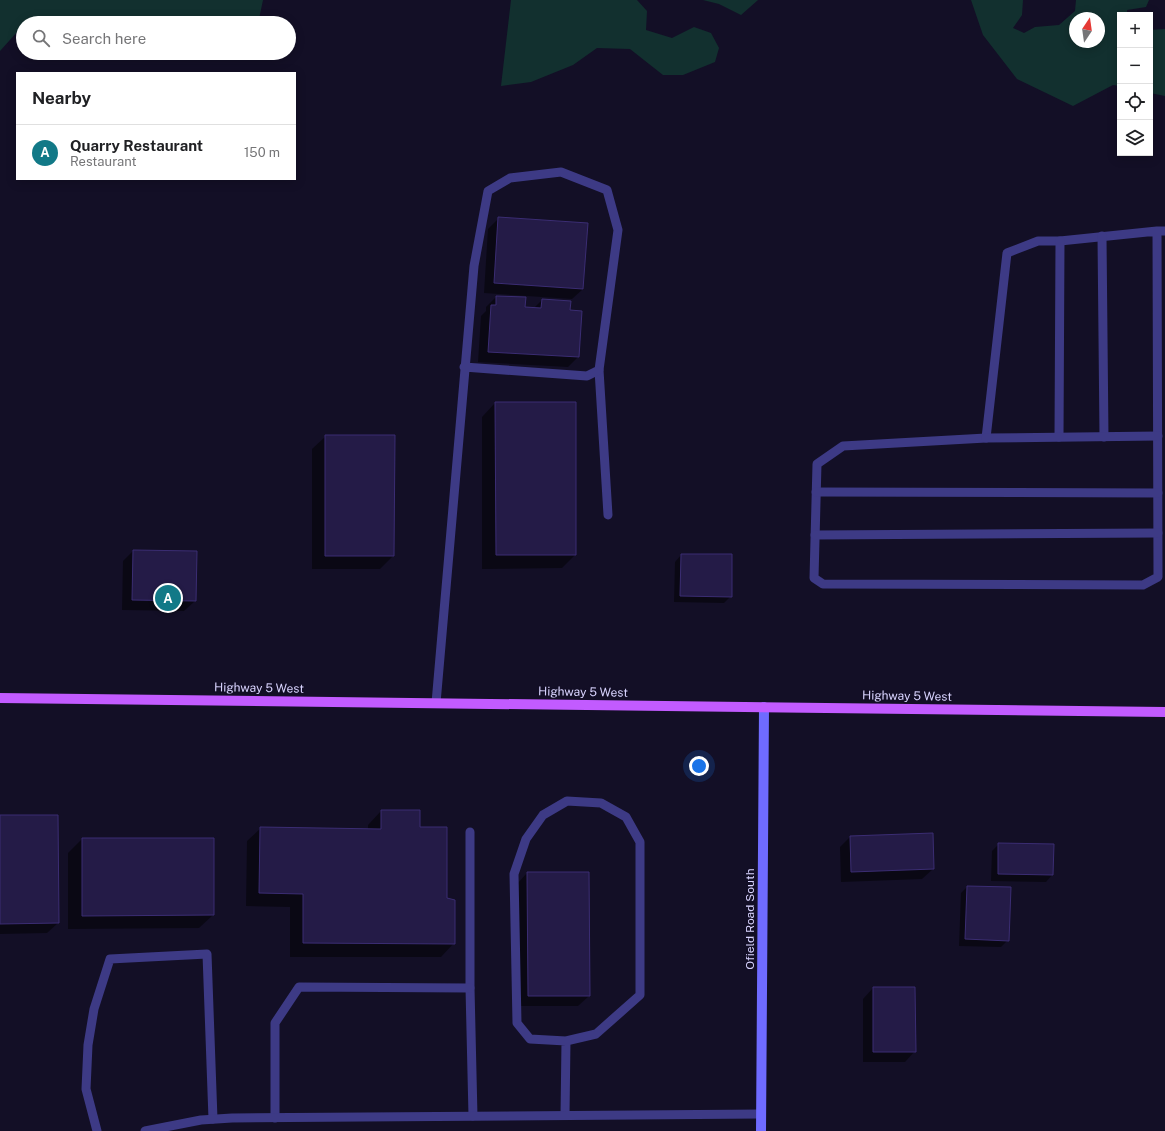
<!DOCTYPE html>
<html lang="en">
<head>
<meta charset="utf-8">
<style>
	body { margin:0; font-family:"Public Sans",sans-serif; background:#f6f6f6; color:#202124 }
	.controls { position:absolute; right:12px; top:12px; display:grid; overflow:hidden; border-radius:0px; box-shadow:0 2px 10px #0003 }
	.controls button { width:36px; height:36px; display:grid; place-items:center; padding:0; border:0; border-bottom:1px solid #e0e0e0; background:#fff; color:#202124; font:20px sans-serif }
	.compass { position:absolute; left:1069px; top:12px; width:36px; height:36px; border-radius:50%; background:#fff; box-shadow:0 2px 10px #0003; rotate:13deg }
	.you { position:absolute; left:699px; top:766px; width:14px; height:14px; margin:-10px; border:3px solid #fff; border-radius:50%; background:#1a73e8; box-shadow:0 0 0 6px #1a73e833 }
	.badge { display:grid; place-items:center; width:26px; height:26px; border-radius:50%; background:#127987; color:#fff; font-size:13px; font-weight:700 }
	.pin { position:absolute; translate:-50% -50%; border:2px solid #fff; box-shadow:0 1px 4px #0006 }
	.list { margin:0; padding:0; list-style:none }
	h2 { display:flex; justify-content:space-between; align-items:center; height:52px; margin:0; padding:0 16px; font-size:17px }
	h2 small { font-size:13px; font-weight:400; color:#757577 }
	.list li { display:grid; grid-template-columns:26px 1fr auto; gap:12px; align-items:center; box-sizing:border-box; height:56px; padding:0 16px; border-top:1px solid #e0e0e0 }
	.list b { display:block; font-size:15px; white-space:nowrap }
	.list p { margin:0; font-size:13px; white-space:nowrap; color:#757577 }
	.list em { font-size:13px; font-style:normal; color:#757577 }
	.icon { flex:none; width:22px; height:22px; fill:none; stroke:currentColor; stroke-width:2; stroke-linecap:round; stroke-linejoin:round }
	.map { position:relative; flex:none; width:1165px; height:1131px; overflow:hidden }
	.search { position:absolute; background:#fff; box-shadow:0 2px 10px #0003; left:16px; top:16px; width:280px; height:44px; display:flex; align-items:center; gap:10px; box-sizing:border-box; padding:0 14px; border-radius:22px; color:#757577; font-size:15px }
	.panel { position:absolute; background:#fff; box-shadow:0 2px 10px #0003; left:16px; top:72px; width:280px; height:108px; border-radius:0px }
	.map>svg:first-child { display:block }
</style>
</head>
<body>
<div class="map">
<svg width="1165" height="1131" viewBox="0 0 1165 1131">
	<rect width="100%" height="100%" fill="#130f26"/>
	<!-- green -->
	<g fill="#12302f" fill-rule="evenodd">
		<path d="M0,0H263L259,19L91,18L62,23H23V30L18,31L0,51Z"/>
		<path d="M511,0H637L647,11L646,30L672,38L694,27L711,33L719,48L715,62L683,75H663L630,49L597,48L573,65L531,82L501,86Z"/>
		<path d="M703,0H758L741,15L719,4Z"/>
		<path d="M971,0H1023L1022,15L1013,28L1024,33L1035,27L1059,25L1075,11L1076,0H1149L1146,7L1127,10V15H1120V86L1113,85L1073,106L1017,79L983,35ZM1075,18H1099V42H1075Z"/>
		<path d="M1165,29V96L1150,93V30Z"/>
	</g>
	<!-- shadow -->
	<g fill="#0007">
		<path d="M499,218L583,289L572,299L484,293L488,229Z"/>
		<path d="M496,297L524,308L533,309L542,300L569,311L581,312L578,357L568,367L478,362L481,316L486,311V307Z"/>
		<path d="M495,403L575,555L562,568L482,569V417Z"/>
		<path d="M326,436L393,556L380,569H312V449Z"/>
		<path d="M133,551L195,601L184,611L122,610L123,561Z"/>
		<path d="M681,555L731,596L724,603L674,602L675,562Z"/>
		<path d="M381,811L419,828L446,899L454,943L441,957H290V907L246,906L247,841L261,828L368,829V825Z"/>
		<path d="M0,816L58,923L47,933L0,934Z"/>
		<path d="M850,837L933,869L922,879L841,882L840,847Z"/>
		<path d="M82,839H213V915L199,928L68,929V853Z"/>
		<path d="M999,844L1052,875L1046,882L991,881L992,851Z"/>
		<path d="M527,873L589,996L578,1006H518L517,884Z"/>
		<path d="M967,887L1008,940L1001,947L959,946L961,893Z"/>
		<path d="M873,988H914L915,1051L905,1062H863V999Z"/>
	</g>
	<!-- building -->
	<g fill="#241b47" stroke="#3b2d73">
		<path d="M498,217L588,223L583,289L494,283Z"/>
		<path d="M496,296L526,297L525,307L541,308L542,299L571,301L570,310L582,311L579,357L488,352L491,305H496Z"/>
		<path d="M495,402H576V555H496Z"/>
		<path d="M325,435H395L394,556H325Z"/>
		<path d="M133,550L197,551L196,601L132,600Z"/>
		<path d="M681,554H732V597L680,596Z"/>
		<path d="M381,810H420V827H447V898L455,900V944L303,943V894L259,893L260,827L381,829Z"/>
		<path d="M0,815H58L59,923L0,924Z"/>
		<path d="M933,833L934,869L851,872L850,836Z"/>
		<path d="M82,838H214V915L82,916Z"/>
		<path d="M998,843L1054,844L1053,875L998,874Z"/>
		<path d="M527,872H589L590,996H528Z"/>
		<path d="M967,886L1011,887L1009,941L965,939Z"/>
		<path d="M873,987H915L916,1052H873Z"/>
	</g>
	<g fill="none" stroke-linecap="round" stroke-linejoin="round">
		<!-- lane -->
		<g stroke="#3d3a85" stroke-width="9">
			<path d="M1157,231L1158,577L1143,585L823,584L814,578L817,464L843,446L986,438L1007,253L1038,241H1060L1157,231H1165"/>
			<path d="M1102,236L1104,437"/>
			<path d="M599,370L608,515"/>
			<path d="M1059,437L1060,241"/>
			<path d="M986,438L1158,436"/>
			<path d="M816,492L1158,493"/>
			<path d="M815,535L1158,533"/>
			<path d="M436,703L474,266L488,191L510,178L561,172L607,190L618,230L599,370L587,376L464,367"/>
			<path d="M470,832V988L473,1116"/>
			<path d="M565,1115L566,1041L596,1034L640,995V842L626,817L601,803L567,801L543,815L526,839L514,874L517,1023L530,1039L566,1041"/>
			<path d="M275,1118V1023L299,987L470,988"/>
			<path d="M97,1131L86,1089L88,1045L94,1009L110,959L207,954L213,1119"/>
			<path d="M145,1131L201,1120L232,1118L761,1114"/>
		</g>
		<!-- secondary -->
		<path stroke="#6f6bff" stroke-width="10" d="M761,1131L764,707"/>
		<!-- primary -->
		<path stroke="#c25bff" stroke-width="10" d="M0,698L1165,712"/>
	</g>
	<g text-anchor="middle" stroke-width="3" stroke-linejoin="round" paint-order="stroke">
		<!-- street labels -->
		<g font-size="12" fill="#d9d4ff" stroke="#130f26">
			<text transform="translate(259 688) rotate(1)" y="4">Highway 5 West</text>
			<text transform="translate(583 692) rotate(1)" y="4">Highway 5 West</text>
			<text transform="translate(907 696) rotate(1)" y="4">Highway 5 West</text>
			<text transform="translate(750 919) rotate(-90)" y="4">Ofield Road South</text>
		</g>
	</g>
</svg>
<div class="controls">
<button>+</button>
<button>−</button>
<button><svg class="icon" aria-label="locate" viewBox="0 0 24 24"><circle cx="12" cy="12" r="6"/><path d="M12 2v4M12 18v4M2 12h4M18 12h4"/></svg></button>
<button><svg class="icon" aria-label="layers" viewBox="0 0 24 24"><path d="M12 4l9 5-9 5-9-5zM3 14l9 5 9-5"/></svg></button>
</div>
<svg class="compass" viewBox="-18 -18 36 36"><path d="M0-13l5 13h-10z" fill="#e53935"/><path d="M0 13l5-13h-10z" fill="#757577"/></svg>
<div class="you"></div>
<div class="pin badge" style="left:168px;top:598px">A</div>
<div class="search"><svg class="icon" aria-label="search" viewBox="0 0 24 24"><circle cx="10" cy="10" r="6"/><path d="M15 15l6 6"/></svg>Search here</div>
<section class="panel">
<h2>Nearby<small></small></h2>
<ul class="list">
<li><span class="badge">A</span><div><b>Quarry Restaurant</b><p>Restaurant</p></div><em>150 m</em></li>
</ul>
</section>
</div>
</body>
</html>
